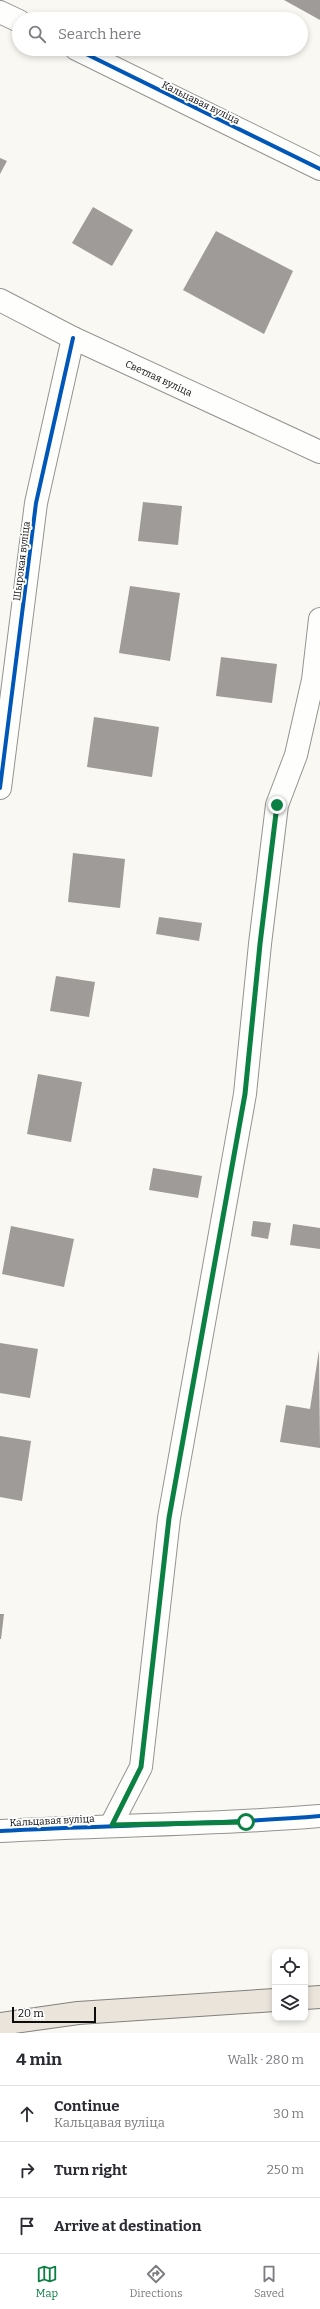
<!DOCTYPE html>
<html lang="en">
<head>
<meta charset="utf-8">
<style>
	body { margin:0; font-family:Bitter,serif; background:#f7f7f7; color:#2b2b33 }
	.controls { position:absolute; right:12px; bottom:12px; display:grid; overflow:hidden; border-radius:8px; box-shadow:0 2px 6px #0003 }
	.controls button { width:36px; height:36px; display:grid; place-items:center; padding:0; border:0; border-bottom:1px solid #e1e1e2; background:#fff; color:#2b2b33; font:20px sans-serif }
	.scale { position:absolute; left:12px; bottom:10px; width:84px; box-sizing:border-box; padding-left:4px; border:2px solid #0d0d0d; border-top:0; font-size:11px; line-height:14px; white-space:nowrap; color:#0d0d0d; -webkit-text-stroke:3px #fff; paint-order:stroke }
	.stop { position:absolute; width:12px; height:12px; margin:-9px; border:3px solid #0b8043; border-radius:50%; background:#fff }
	.stop.end { background:#0b8043; border-color:#fff; box-shadow:0 1px 4px #0008 }
	.list { margin:0; padding:0; list-style:none }
	h2 { display:flex; justify-content:space-between; align-items:center; height:52px; margin:0; padding:0 16px; font-size:17px }
	h2 small { font-size:13px; font-weight:400; color:#7c7c81 }
	.list li { display:grid; grid-template-columns:26px 1fr auto; gap:12px; align-items:center; box-sizing:border-box; height:56px; padding:0 16px; border-top:1px solid #e1e1e2 }
	.list b { display:block; font-size:15px; white-space:nowrap }
	.list p { margin:0; font-size:13px; white-space:nowrap; color:#7c7c81 }
	.list em { font-size:13px; font-style:normal; color:#7c7c81 }
	.icon { flex:none; width:22px; height:22px; fill:none; stroke:currentColor; stroke-width:2; stroke-linecap:round; stroke-linejoin:round }
	.map { position:relative; flex:none; width:320px; height:2033px; overflow:hidden }
	.search { position:absolute; background:#fff; box-shadow:0 2px 6px #0003; left:12px; right:12px; top:12px; height:44px; display:flex; align-items:center; gap:10px; box-sizing:border-box; padding:0 14px; border-radius:22px; color:#7c7c81; font-size:15px }
	.sheet { height:220px; background:#fff }
	nav { display:flex; justify-content:space-around; align-items:center; box-sizing:border-box; height:56px; border-top:1px solid #e1e1e2; background:#fff; font-size:11px; color:#7c7c81 }
	nav a { display:grid; justify-items:center; gap:2px }
	nav .on { color:#0b8043 }
	.map>svg:first-child { display:block }
</style>
</head>
<body>
<div class="map">
<svg width="320" height="2033" viewBox="0 0 320 2033">
	<rect width="100%" height="100%" fill="#faf8f2"/>
	<!-- building -->
	<g fill="#9e9b98">
		<path d="M284,0H320V20Z"/>
		<path d="M0,158L7,161L0,174Z"/>
		<path d="M93,207L133,230L112,266L72,243Z"/>
		<path d="M216,231L293,271L264,334L183,290Z"/>
		<path d="M143,502L182,506L178,545L138,541Z"/>
		<path d="M130,586L180,593L170,661L119,653Z"/>
		<path d="M221,657L277,664L272,703L216,696Z"/>
		<path d="M94,717L159,727L152,777L87,767Z"/>
		<path d="M73,853L125,859L120,908L68,902Z"/>
		<path d="M159,917L202,923L199,941L156,934Z"/>
		<path d="M56,976L95,982L89,1017L50,1011Z"/>
		<path d="M38,1074L82,1082L71,1142L27,1134Z"/>
		<path d="M153,1168L202,1176L198,1198L149,1190Z"/>
		<path d="M253,1221L271,1223L268,1239L251,1236Z"/>
		<path d="M293,1224L320,1228V1249L290,1245Z"/>
		<path d="M11,1226L74,1239L64,1287L2,1274Z"/>
		<path d="M0,1343L38,1349L30,1398L0,1393Z"/>
		<path d="M319,1350L320,1448L280,1442L286,1405L310,1409Z"/>
		<path d="M0,1436L31,1441L22,1501L0,1497Z"/>
		<path d="M0,1614H4L1,1639H0Z"/>
	</g>
	<g fill="none" stroke-linecap="round" stroke-linejoin="round">
		<!-- minor casing -->
		<g stroke="#949390" stroke-width="24">
			<g id="minor">
				<path d="M0,12L19,21"/>
				<path d="M76,49L320,169"/>
				<path id="s1" d="M0,300L73,338L320,452"/>
				<path d="M0,788L36,503L73,338"/>
				<path d="M111,1825L141,1767L169,1518L245,1094L260,944L277,805L296,755L313,680L320,619"/>
				<path d="M0,1831C107,1825 214,1825 320,1816"/>
			</g>
		</g>
		<!-- major casing -->
		<g stroke="#81807d" stroke-width="24">
			<g id="major">
				<path d="M305,1998L320,1997"/>
				<path d="M0,2024L78,2013L275,2000"/>
			</g>
		</g>
		<!-- minor -->
		<use href="#minor" stroke="#fefefd" stroke-width="22"/>
		<!-- major -->
		<use href="#major" stroke="#eae4db" stroke-width="22"/>
		<!-- cycleway casing -->
		<g stroke="#fff" stroke-width="6">
			<g id="cycleway">
				<path d="M76,49L320,169"/>
				<path d="M0,788L36,503L73,338"/>
				<path d="M0,1831C107,1825 214,1825 320,1816"/>
			</g>
		</g>
		<!-- cycleway -->
		<use href="#cycleway" stroke="#0057b8" stroke-width="4"/>
	</g>
	<g fill="none" stroke-linecap="round" stroke-linejoin="round">
		<!-- route -->
		<path stroke="#0b8043" stroke-width="5" d="M246,1822L112,1825L141,1767L169,1518L245,1094L260,944L277,805"/>
	</g>
	<g text-anchor="middle" stroke-width="4" stroke-linejoin="round" paint-order="stroke">
		<!-- street labels -->
		<g font-size="10" fill="#0d0d0d" stroke="#fff">
			<text transform="translate(201 102) rotate(26)" y="4">Кальцавая вуліца</text>
			<text dy="4" stroke="none"><textPath href="#s1" startOffset="177">Светлая вуліца</textPath></text>
			<text transform="translate(21 561) rotate(-83)" y="4">Шырокая вуліца</text>
			<text transform="translate(52 1820) rotate(-3)" y="4">Кальцавая вуліца</text>
		</g>
	</g>
</svg>
<div class="controls">
<button><svg class="icon" aria-label="locate" viewBox="0 0 24 24"><circle cx="12" cy="12" r="6"/><path d="M12 2v4M12 18v4M2 12h4M18 12h4"/></svg></button>
<button><svg class="icon" aria-label="layers" viewBox="0 0 24 24"><path d="M12 4l9 5-9 5-9-5zM3 14l9 5 9-5"/></svg></button>
</div>
<div class="scale">20 m</div>
<div class="stop" style="left:246px;top:1822px"></div>
<div class="stop end" style="left:277px;top:805px"></div>
<div class="search"><svg class="icon" aria-label="search" viewBox="0 0 24 24"><circle cx="10" cy="10" r="6"/><path d="M15 15l6 6"/></svg>Search here</div>
</div>
<section class="sheet">
<h2>4 min<small>Walk · 280 m</small></h2>
<ul class="list">
<li><svg class="icon" aria-label="ahead" viewBox="0 0 24 24"><path d="M12 20V5M6 11l6-6 6 6"/></svg><div><b>Continue</b><p>Кальцавая вуліца</p></div><em>30 m</em></li>
<li><svg class="icon" aria-label="right" viewBox="0 0 24 24"><path d="M7 20v-9h11M14 6l5 5-5 5"/></svg><div><b>Turn right</b></div><em>250 m</em></li>
<li><svg class="icon" aria-label="arrive" viewBox="0 0 24 24"><path d="M6 21V4h12l-3 4 3 4H6"/></svg><div><b>Arrive at destination</b></div></li>
</ul>
</section>
<nav>
<a class="on"><svg class="icon" aria-label="map" viewBox="0 0 24 24"><path d="M3 6l6-2 6 2 6-2v14l-6 2-6-2-6 2zM9 4v14M15 6v14"/></svg>Map</a>
<a><svg class="icon" aria-label="directions" viewBox="0 0 24 24"><path d="M12 3l9 9-9 9-9-9zM9 14v-3h6M13 9l2 2-2 2"/></svg>Directions</a>
<a><svg class="icon" aria-label="saved" viewBox="0 0 24 24"><path d="M7 4h10v16l-5-4-5 4z"/></svg>Saved</a>
</nav>
</body>
</html>
